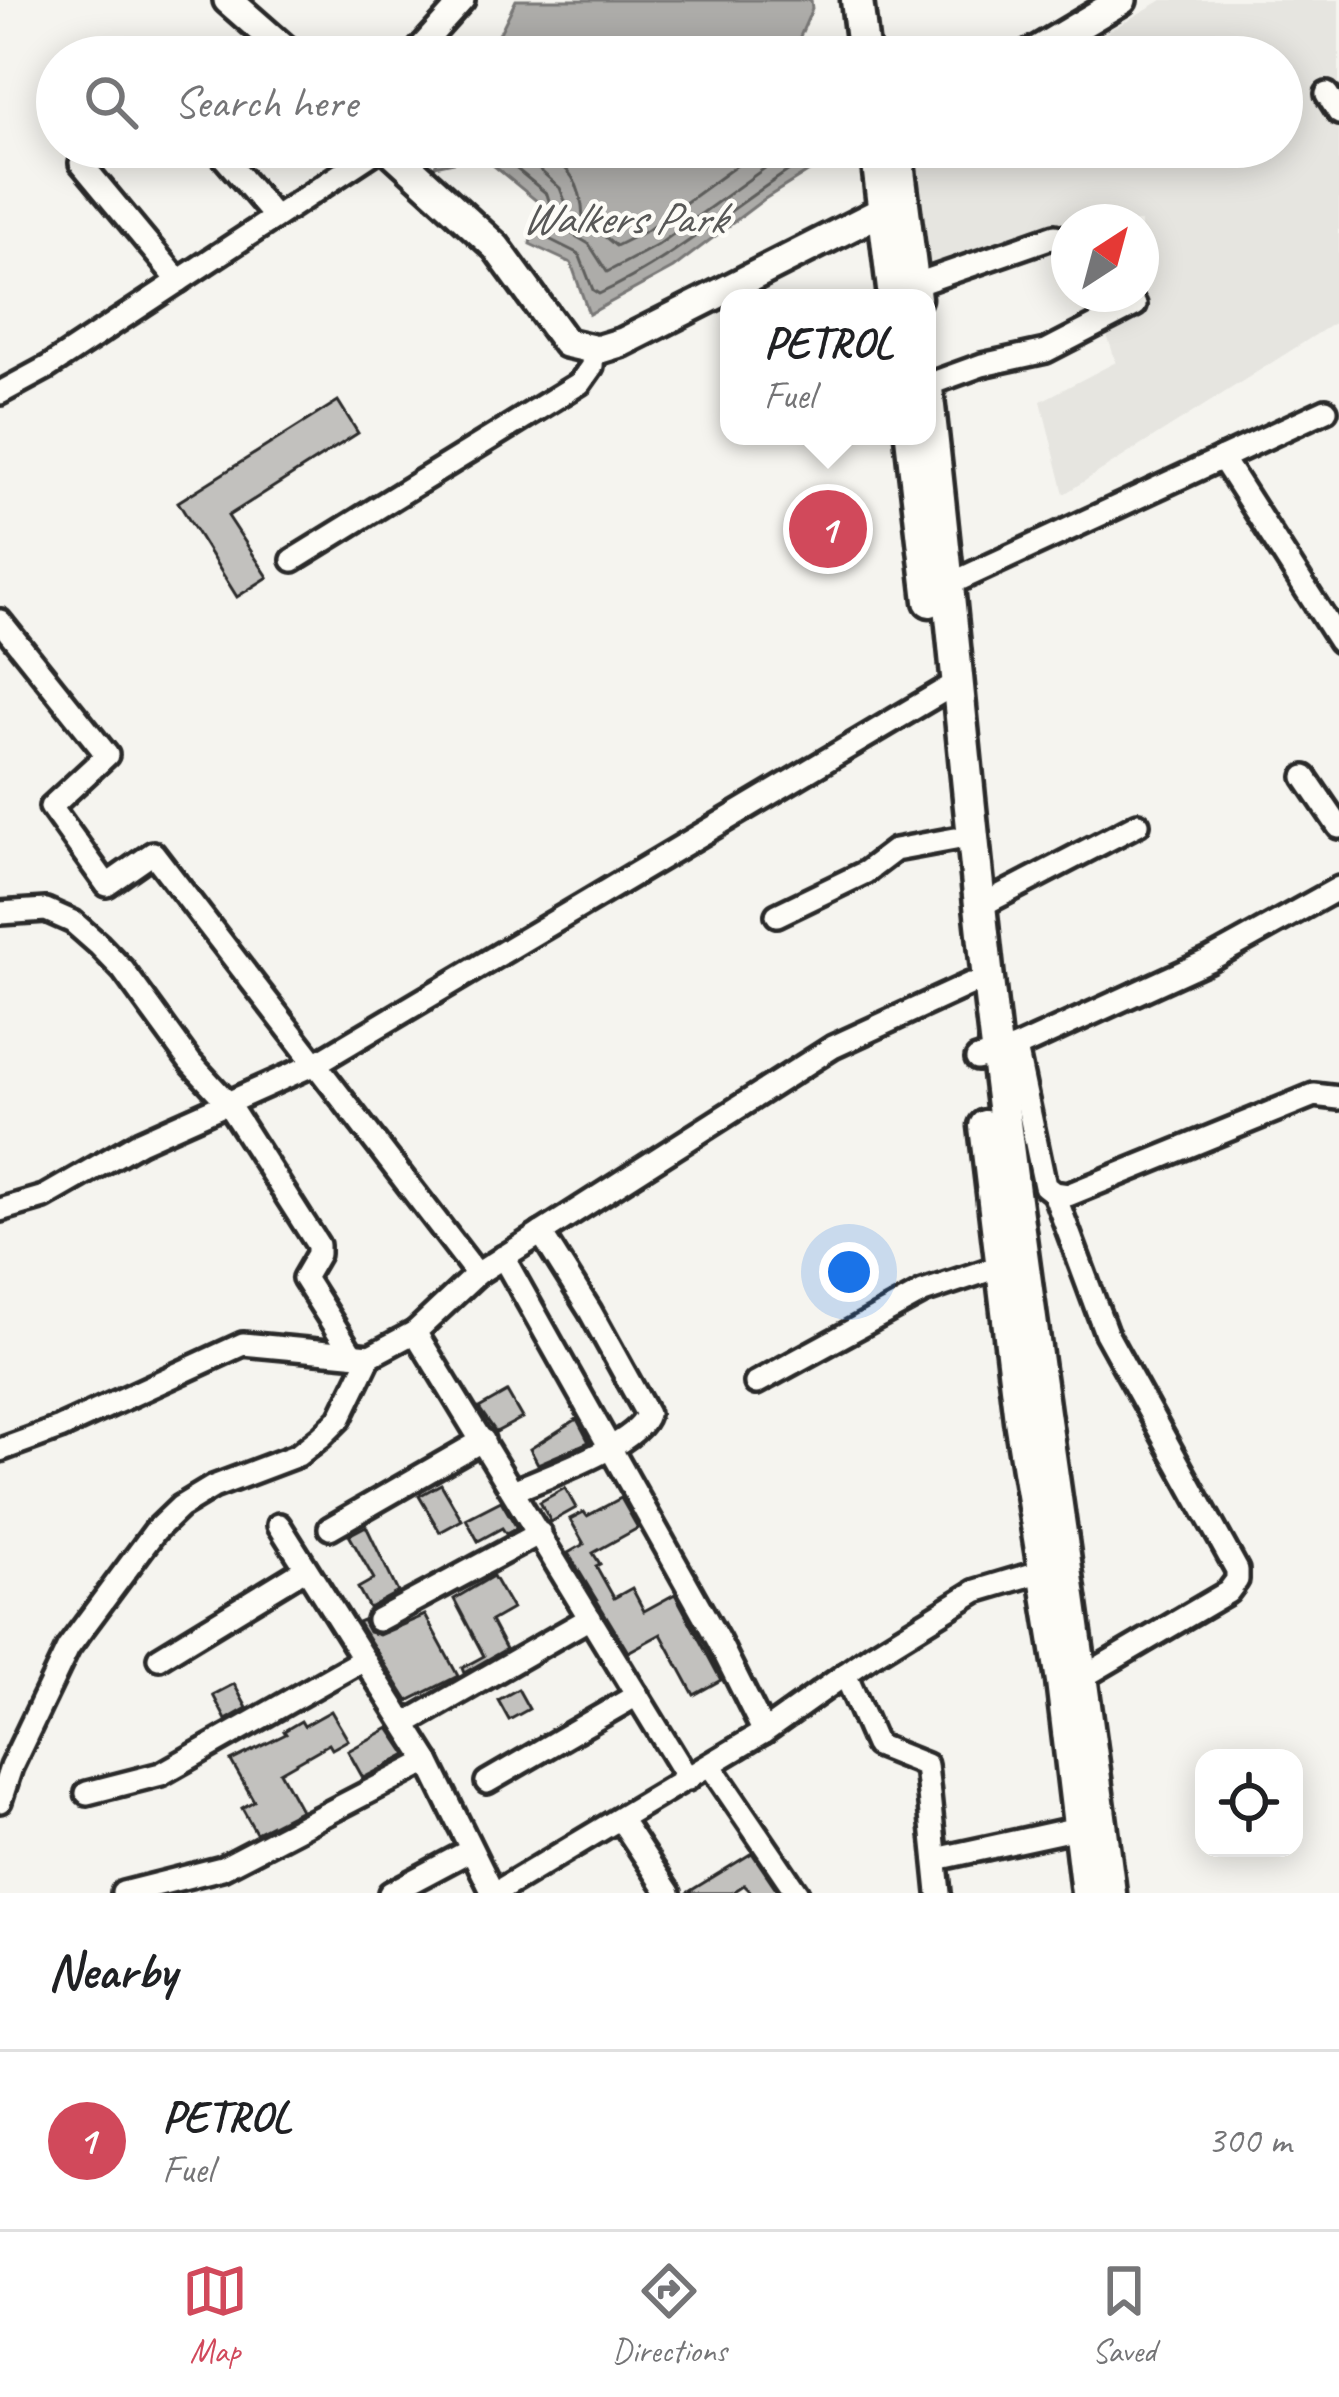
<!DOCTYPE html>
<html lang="en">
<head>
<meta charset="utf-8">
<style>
	body { margin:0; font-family:Caveat,sans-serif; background:#f2f2f2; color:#202124 }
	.controls { position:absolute; right:36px; bottom:36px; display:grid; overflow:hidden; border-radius:24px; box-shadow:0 6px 30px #0003 }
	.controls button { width:108px; height:108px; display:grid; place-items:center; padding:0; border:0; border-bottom:3px solid #e0e0e0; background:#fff; color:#202124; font:60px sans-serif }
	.compass { position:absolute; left:1051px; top:204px; width:108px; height:108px; border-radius:50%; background:#fff; box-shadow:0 6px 30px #0003; rotate:36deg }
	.you { position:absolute; left:849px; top:1272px; width:42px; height:42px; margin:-30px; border:9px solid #fff; border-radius:50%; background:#1a73e8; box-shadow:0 0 0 18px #1a73e833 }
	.badge { display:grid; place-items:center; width:78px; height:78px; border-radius:50%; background:#d1495b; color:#fff; font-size:39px; font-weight:700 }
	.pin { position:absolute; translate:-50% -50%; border:6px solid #fff; box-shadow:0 3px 12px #0006 }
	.popup { position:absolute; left:720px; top:289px; width:216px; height:156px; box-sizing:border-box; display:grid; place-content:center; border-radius:24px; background:#fff; filter:drop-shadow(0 3px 9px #0005); font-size:39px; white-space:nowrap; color:#757577 }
	.popup b { font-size:45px; color:#202124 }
	.popup::after { content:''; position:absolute; left:50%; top:100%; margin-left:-24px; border:24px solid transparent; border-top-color:#fff }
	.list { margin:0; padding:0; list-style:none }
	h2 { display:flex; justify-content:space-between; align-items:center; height:156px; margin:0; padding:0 48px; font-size:51px }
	h2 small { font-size:39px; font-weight:400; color:#757577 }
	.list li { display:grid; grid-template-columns:78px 1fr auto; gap:36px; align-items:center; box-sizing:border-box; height:180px; padding:0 48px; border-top:3px solid #e0e0e0 }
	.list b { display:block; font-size:45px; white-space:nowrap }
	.list p { margin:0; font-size:39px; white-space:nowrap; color:#757577 }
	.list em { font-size:39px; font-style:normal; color:#757577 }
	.icon { flex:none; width:66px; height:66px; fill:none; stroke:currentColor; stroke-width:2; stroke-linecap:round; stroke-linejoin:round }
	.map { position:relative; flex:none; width:1339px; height:1893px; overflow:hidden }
	.search { position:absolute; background:#fff; box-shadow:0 6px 30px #0003; left:36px; right:36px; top:36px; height:132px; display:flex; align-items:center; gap:30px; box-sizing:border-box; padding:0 42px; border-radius:66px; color:#757577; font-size:45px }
	.sheet { height:336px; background:#fff }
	nav { display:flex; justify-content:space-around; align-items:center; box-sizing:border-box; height:168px; border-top:3px solid #e0e0e0; background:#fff; font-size:33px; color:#757577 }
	nav a { display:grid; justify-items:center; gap:6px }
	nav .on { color:#d1495b }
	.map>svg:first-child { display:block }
</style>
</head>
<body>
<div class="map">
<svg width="1339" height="1893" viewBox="0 0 1339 1893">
	<rect width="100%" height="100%" fill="#f5f4ef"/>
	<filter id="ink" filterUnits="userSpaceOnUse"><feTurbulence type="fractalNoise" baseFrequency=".00833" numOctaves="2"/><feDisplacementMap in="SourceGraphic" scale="24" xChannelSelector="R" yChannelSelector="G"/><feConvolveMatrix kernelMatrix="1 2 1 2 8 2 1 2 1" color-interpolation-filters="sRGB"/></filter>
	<g filter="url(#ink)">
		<!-- built -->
		<path fill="#e6e5e0" d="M1162,0H1339V320L1064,494L1041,401L1116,362L1107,335L1149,308L1141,294V222H1069V235L926,283L911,147H1282V57H1064Z"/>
		<!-- water -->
		<g fill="#adaca9" stroke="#797877" stroke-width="3">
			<path d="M516,0H811L812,9L791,57H488Z"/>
			<path d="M444,147H820L825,161L763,200L673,268L589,314L571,263L530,244L538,202L482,156L435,166Z"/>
		</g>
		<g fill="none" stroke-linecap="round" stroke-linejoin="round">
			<!-- shore -->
			<g stroke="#5f5f5d" stroke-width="3">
				<path d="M490,147L547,194L550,204L545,237L579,254L593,290L599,294C675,259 737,202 808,158L810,147"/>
				<path d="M514,147L560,188L565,201L562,228L589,244L607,272L658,245L794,147"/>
				<path d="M542,147C569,169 582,182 583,218L616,246L648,230L762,147"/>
			</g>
		</g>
		<!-- building -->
		<g fill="#c2c1be" stroke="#2b2b2b" stroke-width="3">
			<path d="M338,401L358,433L228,516L268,577L237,597L178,502Z"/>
			<path d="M507,1392L522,1418L496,1432L479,1408Z"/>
			<path d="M577,1419L589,1442L538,1464L530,1449Z"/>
			<path d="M441,1484L462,1520L440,1532L419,1496Z"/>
			<path d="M565,1488L576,1508L551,1522L540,1502Z"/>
			<path d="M621,1498L638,1528L593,1553L600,1564L596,1566L614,1598L632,1588L644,1611L675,1594L721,1680L694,1695L661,1634L628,1652L568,1553L584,1544L570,1519L584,1512L587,1516Z"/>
			<path d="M501,1501L517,1528L506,1534L502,1528L478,1541L466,1519Z"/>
			<path d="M366,1526L398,1592L369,1608L358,1588L374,1579L349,1535Z"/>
			<path d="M493,1576L512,1609L491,1621L506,1649L464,1673L462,1668L484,1656L454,1599Z"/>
			<path d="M425,1615L458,1676L408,1701L358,1622L363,1620L369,1632L379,1635Z"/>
			<path d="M234,1684L247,1708L226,1720L213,1695Z"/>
			<path d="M518,1689L529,1709L509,1720L498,1700Z"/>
			<path d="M331,1711L348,1740L332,1749L329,1744L280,1772L301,1810L256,1833L242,1808L254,1801L231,1761L286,1734L284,1731L301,1721L304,1726Z"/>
			<path d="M389,1728L407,1755L363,1778L348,1751Z"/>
			<path d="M752,1853L779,1893H752L744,1885L732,1893H687Z"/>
		</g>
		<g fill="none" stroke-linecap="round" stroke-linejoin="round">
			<!-- minor casing -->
			<g stroke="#2b2b2b" stroke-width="30">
				<g id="minor">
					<path d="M412,57L463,0"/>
					<path d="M1327,94L1339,113"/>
					<path d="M215,147L275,217"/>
					<path d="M81,163L179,281"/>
					<path d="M914,285L1055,236"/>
					<path d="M927,385L982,365L1046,351L1135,305"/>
					<path d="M0,393L48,367L382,147"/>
					<path d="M1222,458L1339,641"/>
					<path d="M293,560L580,383L592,366L593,350"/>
					<path d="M950,584L1326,410"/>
					<path d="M0,621L107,755L51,807L107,885L153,853L477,1274"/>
					<path d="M1305,777L1339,827"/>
					<path d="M982,905L1138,824"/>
					<path d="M0,913L46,910L73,922L98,944L123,970L190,1062L226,1101L318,1245V1254L304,1278L352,1354"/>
					<path d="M777,915L866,872L895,850L955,839"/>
					<path d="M1016,1048L1045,1186L1054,1193L1068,1195L1314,1095L1339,1098"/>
					<path d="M977,1059L1016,1048L1209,960L1339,888"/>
					<path d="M1054,1193L1106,1333L1237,1570V1580L1228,1592L1083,1677"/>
					<path d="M0,1210L44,1197L140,1142L315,1064L958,682"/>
					<path d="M503,1257L718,1640L764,1732"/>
					<path d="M756,1383L923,1292L1001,1266"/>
					<path d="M0,1450L60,1428L243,1344L370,1356L415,1332"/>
					<path d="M515,1490C545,1477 638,1445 647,1414L590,1311L541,1233"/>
					<path d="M279,1525L428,1761L493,1893"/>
					<path d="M330,1528L483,1440"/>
					<path d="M378,1620L540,1533"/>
					<path d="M159,1658L305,1569"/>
					<path d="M845,1674L876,1745L926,1765L939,1893"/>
					<path d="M405,1724L590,1618"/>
					<path d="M710,1765L797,1893"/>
					<path d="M688,1779L415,1332L477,1274L833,1047L970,984"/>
					<path d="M487,1782L637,1695"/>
					<path d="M87,1793L161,1774L364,1659"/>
					<path d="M0,1801L11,1767L68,1648L155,1531L180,1507L213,1487L298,1455L322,1436L340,1418L370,1356"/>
					<path d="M621,1820L669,1893"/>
					<path d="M936,1859L1078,1828"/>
					<path d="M123,1893L222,1868L428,1761"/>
					<path d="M390,1893L469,1851"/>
					<path d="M495,1893L764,1732L871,1656L976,1591L1043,1571"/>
				</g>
			</g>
			<!-- major casing -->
			<g stroke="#2b2b2b" stroke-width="36">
				<g id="major">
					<path d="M228,0L293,57"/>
					<path d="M1026,57L1122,0"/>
					<path d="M387,147L496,247L566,343L597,350L623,342L882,211"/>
				</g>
			</g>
			<!-- highway casing -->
			<g stroke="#2b2b2b" stroke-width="39">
				<g id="highway">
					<path d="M857,0L864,57"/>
					<path d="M876,147L894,298"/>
					<path d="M896,147L915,298"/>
					<path d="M927,389C953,612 970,835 997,1057C1030,1336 1075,1614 1110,1893"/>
					<path d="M911,436L930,601"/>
					<path d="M985,1126L1020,1420L1062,1681L1087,1893"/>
				</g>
			</g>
			<!-- minor -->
			<use href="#minor" stroke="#fdfcf7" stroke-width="21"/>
			<!-- major -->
			<use href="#major" stroke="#fdfcf7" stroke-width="27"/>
			<!-- highway -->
			<use href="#highway" stroke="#fdfcf7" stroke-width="30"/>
		</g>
	</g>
	<g text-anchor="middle" stroke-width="9" stroke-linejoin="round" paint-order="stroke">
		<!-- water labels -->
		<g font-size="45" font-style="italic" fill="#585857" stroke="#fdfcf7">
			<text x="623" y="233">Walkers Park</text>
		</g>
	</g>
</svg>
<div class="controls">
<button><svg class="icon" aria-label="locate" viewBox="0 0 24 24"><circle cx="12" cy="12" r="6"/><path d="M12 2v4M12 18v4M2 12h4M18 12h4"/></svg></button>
</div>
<svg class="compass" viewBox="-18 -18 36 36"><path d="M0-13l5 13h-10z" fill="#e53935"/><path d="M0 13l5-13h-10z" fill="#757577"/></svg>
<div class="you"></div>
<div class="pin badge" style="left:828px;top:529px">1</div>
<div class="popup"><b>PETROL</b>Fuel</div>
<div class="search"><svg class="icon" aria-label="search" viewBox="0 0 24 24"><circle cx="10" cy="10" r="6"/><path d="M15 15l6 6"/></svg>Search here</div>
</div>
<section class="sheet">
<h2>Nearby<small></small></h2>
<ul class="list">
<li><span class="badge">1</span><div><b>PETROL</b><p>Fuel</p></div><em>300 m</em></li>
</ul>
</section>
<nav>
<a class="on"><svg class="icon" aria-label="map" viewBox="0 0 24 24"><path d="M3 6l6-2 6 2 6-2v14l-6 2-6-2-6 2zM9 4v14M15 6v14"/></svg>Map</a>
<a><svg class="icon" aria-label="directions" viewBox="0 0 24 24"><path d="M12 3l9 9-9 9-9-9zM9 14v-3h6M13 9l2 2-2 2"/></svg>Directions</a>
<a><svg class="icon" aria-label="saved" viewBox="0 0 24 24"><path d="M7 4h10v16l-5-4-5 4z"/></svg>Saved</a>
</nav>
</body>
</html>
